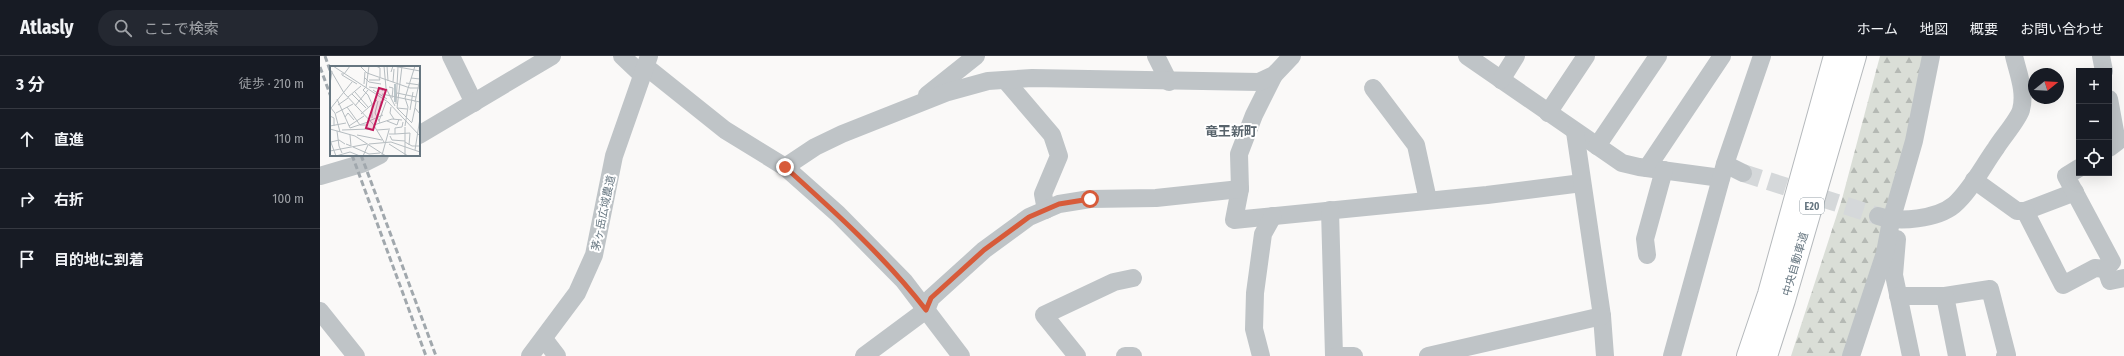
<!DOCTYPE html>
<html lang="ja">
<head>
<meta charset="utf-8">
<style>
	body { margin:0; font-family:"Fira Sans Condensed","Noto Sans JP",sans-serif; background:#242831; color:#f1f3f6 }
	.controls { position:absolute; right:12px; top:12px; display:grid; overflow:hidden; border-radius:0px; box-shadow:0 4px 16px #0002 }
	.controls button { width:36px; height:36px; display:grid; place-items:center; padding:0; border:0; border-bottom:1px solid #363941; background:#171b24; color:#f1f3f6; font:20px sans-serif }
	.compass { position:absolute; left:1708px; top:12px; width:36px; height:36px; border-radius:50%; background:#171b24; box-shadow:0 4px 16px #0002; rotate:72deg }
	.stop { position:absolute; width:12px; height:12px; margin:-9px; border:3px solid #d75b3a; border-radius:50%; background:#fff }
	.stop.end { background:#d75b3a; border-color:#fff; box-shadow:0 1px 4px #0008 }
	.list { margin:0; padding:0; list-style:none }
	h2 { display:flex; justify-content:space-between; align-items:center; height:52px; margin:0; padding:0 16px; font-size:17px }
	h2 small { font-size:13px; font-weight:400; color:#9ea1a6 }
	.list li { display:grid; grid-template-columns:26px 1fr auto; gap:12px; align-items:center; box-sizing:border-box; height:60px; padding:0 16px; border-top:1px solid #363941 }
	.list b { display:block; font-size:15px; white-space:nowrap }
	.list em { font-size:13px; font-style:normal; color:#9ea1a6 }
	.icon { flex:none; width:22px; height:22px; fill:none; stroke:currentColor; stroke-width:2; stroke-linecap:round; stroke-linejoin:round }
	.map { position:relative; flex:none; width:1804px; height:300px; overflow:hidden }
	header { display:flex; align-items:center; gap:24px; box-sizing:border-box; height:56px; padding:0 20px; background:#171b24; border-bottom:1px solid #363941 }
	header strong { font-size:19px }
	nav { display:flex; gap:22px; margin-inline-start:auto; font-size:14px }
	.search { width:280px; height:36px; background:#242831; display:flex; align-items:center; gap:10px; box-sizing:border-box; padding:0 14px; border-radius:22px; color:#9ea1a6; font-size:15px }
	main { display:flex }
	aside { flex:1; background:#171b24 }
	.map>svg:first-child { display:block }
</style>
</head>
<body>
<header>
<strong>Atlasly</strong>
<div class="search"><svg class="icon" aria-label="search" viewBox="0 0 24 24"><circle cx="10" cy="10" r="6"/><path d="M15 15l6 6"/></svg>ここで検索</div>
<nav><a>ホーム</a><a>地図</a><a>概要</a><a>お問い合わせ</a></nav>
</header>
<main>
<aside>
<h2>3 分<small>徒歩 · 210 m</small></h2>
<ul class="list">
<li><svg class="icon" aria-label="ahead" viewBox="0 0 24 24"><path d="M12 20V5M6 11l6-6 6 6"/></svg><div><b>直進</b></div><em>110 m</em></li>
<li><svg class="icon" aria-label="right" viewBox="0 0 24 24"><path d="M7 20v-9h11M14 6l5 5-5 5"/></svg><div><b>右折</b></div><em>100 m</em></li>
<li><svg class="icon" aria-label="arrive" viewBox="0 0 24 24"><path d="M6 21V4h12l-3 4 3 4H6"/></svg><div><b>目的地に到着</b></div></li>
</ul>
</aside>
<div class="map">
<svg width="1804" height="300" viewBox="0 0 1804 300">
	<defs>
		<pattern id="forest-firs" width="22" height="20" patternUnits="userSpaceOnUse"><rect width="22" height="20" fill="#daded7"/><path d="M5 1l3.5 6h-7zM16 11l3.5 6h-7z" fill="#b5b9b4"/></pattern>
	</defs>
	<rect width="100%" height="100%" fill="#faf9f8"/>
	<!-- forest -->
	<path fill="url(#forest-firs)" d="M1560,0H1605L1580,126L1526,300H1471L1522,143Z"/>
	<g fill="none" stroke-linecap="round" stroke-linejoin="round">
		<!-- minor-tunnel -->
		<path stroke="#d5d8da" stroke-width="18" stroke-dasharray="18 9" stroke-linecap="butt" d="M1423,117L1558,160"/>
		<!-- highway casing -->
		<g stroke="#b5b9bc" stroke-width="24">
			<g id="highway">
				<path d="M1428,300L1449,238L1515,0"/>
				<path d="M1446,300L1464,244L1535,0"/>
			</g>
		</g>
		<!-- minor -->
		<g stroke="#bfc4c7" stroke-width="18">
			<path d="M131,0L154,47"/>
			<path d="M302,0L322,19"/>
			<path d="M836,0L849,26"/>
			<path d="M1147,0L1302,107L1319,111L1401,122"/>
			<path d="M1781,0L1784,15"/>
			<path d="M325,10L405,74L465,111L518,158L584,225L641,300"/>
			<path d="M954,19L934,59L919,98L920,133L914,164L1167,139L1262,127"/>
			<path d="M685,24L732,79L739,100L723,138L726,154"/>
			<path d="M1181,24L1196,0"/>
			<path d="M1053,32L1096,89L1108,144"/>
			<path d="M607,39L656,0"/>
			<path d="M1789,43L1797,86L1789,92"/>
			<path d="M1228,57L1266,0"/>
			<path d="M1255,76L1282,260L1285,300"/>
			<path d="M99,79L232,0"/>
			<path d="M1277,90L1338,0"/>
			<path d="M1405,108L1423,117"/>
			<path d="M465,111L495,91L522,78L628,36L668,25L712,22L939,26L954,19L972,0"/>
			<path d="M1327,112L1402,0"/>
			<path d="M0,120L44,107L60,99"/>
			<path d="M1654,124L1697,155H1705L1755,136"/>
			<path d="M1010,154L1014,300"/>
			<path d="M1705,155L1743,229L1775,212L1786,213L1792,206L1746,120L1759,112"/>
			<path d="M1558,160C1579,167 1617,163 1634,149C1651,134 1663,110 1676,92C1682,82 1698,64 1701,54C1706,36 1698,17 1694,0"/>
			<path d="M1577,183L1574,219L1591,300"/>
			<path d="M1327,199L1325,183L1344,114"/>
			<path d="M1786,213L1790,225L1804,222"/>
			<path d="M1578,240H1625L1670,233L1687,299L1685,300"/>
			<path d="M1625,240L1637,300"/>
			<path d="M0,255L36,300"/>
			<path d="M224,283L237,300"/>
			<path d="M210,300L257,237L274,199L294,100L329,0"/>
			<path d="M544,300L606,254L611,242L664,194L709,161L739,148L770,143L836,142L920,133"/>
			<path d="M757,300L724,259L794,226L813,222"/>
			<path d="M805,300H813"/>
			<path d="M941,300L934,273L935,237L943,178L953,160"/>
			<path d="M1017,300H1034"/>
			<path d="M1108,300L1282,260"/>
			<path d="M1352,300L1405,108L1442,0"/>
			<path d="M1531,300L1565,197L1571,165L1594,85L1611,0"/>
		</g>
		<!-- highway -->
		<use href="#highway" stroke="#fff" stroke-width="22"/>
		<!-- rail -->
		<g stroke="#a1a8ad" stroke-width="3" stroke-dasharray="6 3" stroke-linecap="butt">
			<path d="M5,0L11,17"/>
			<path d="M0,11L11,41"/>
			<path d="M32,99L106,300"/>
			<path d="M41,99L116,300"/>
		</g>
	</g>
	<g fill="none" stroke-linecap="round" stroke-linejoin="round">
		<!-- route -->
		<path stroke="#d75b3a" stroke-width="5" d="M465,111C515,156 565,201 606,254L611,242L664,194L709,161L739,148L770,143"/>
	</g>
	<g text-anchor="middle" stroke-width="4" stroke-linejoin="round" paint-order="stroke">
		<!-- shield labels -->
		<rect fill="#fff" stroke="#949fa6" stroke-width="1" x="1480" y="142" width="24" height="16" rx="3"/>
		<g font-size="10" font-weight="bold" fill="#667680">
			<text x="1492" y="154">E20</text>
		</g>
		<!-- street labels -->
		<g font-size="11" fill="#667680" stroke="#fff">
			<text transform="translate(283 157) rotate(-78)" y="4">茅ヶ岳広域農道</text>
			<text transform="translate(1475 208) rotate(-74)" y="4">中央自動車道</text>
		</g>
		<!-- quarter labels -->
		<g font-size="13" font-weight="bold" fill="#58646c" stroke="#fff">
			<text x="911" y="80">竜王新町</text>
		</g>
	</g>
	<!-- overview -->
	<g transform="translate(10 10)">
		<rect width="90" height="90" fill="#faf9f8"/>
		<path fill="none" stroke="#bac5c9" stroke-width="2" d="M65,36V18"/>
		<path fill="none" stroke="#b6bdc1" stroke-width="1" d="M3,0L58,36L90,70M30,0L37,7L80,22H90M46,0L50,2V11M54,0L56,22L65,40M57,0L58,15M72,0L67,42L77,43M0,3L14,27L43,58L54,76M61,6L63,0L90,5M11,8H14L20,0M12,9L27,18M34,11L39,16L51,18M81,12L90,13L85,36M39,14H50L49,12M63,16L64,3M76,17L90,19M0,18L2,5M34,18L35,6M39,21L53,23L52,25M59,21L63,22L62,32M35,22L33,24L38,29L42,38M36,22L39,0M43,24L57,33M25,26L38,41M67,27L86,31M22,28L36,42M52,28L90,36M18,31L31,20M7,33L20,62L38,56M48,35L45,47L50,57M86,36L85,42L90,48M66,38L68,1M8,39L18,32M25,40L38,24M0,41L5,47L10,66M17,41L30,59H38M61,41L60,47L64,53M1,42L22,16M67,42L82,57M80,44L83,26M6,47L23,38M31,48L47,34M48,49L51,35M0,50L4,52V60M15,51L18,47L24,54M42,52V38M39,55L53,49M49,55L56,36M57,55L67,59L69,53M82,56L85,42M44,59L62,53L72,54M0,60L16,57M19,60L34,50M75,60L78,41L75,32L85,0M75,61V90M0,63L25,70L56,90M12,64L39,63M47,64L60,63M7,65L9,80L12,87M59,68H65V62L72,61L73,56M65,68L80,67L79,79M27,69L52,74M60,70L62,74L75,75M0,74L6,90M1,76L9,74L15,78M75,76L82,80H90M16,78L21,80L20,69M39,78L61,76L90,86M59,78L78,90M23,81L39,88L50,87M85,84L90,52M0,85L37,78M52,89L59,64M6,90L20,86L30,90M33,90L38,79"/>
		<path fill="#c2185b" fill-opacity="0.15" stroke="#c2185b" stroke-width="2" d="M49,22L56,24L43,64L36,62Z"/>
		<rect width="90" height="90" fill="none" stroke="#667680" stroke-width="2"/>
	</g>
</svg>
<div class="controls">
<button>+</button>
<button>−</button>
<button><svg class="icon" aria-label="locate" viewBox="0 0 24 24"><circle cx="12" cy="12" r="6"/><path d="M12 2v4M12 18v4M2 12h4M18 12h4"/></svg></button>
</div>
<svg class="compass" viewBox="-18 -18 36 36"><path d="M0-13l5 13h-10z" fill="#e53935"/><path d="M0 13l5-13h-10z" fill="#9ea1a6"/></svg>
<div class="stop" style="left:770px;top:143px"></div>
<div class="stop end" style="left:465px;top:111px"></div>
</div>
</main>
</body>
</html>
